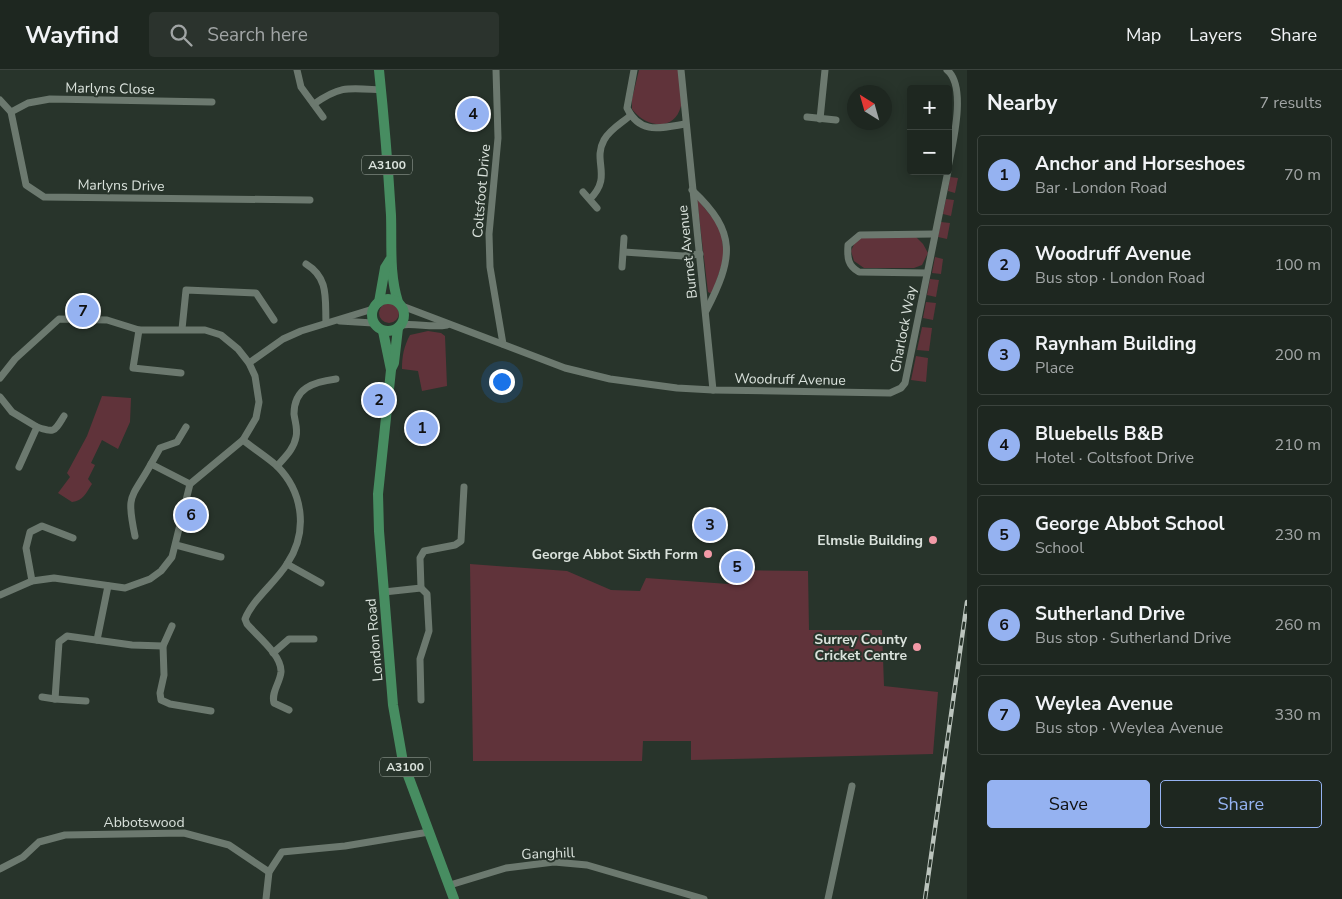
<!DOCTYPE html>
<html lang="en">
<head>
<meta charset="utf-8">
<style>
	body { margin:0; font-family:"Nunito Sans",sans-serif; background:#2b332d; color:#f1f3f6 }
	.controls { position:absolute; right:15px; top:15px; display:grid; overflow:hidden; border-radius:5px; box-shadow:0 2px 12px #0003 }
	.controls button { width:45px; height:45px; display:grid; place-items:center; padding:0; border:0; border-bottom:1px solid #3c443e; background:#1e2720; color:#f1f3f6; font:25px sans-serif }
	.compass { position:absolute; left:847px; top:15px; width:45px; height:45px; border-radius:50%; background:#1e2720; box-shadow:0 2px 12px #0003; rotate:323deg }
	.you { position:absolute; left:501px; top:311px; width:18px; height:18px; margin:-12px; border:4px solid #fff; border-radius:50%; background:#1a73e8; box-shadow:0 0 0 8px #1a73e833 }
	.badge { display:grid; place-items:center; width:32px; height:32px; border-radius:50%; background:#95b2f1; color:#111; font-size:16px; font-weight:700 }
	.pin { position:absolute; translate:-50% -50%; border:2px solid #fff; box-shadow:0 1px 5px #0006 }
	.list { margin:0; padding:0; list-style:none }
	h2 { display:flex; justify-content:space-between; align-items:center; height:65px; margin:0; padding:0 20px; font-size:21px }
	h2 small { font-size:16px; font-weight:400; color:#a1a5a5 }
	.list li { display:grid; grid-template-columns:32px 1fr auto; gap:15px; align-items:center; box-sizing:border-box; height:80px; margin:0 10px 10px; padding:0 10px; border:1px solid #3c443e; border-radius:5px }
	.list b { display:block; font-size:19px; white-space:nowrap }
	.list p { margin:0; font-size:16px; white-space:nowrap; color:#a1a5a5 }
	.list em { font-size:16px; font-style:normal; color:#a1a5a5 }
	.actions { display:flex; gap:10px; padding:15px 20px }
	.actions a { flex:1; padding:11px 0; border:1px solid #95b2f1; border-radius:5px; text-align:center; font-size:18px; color:#95b2f1 }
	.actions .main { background:#95b2f1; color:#111 }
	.icon { flex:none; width:28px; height:28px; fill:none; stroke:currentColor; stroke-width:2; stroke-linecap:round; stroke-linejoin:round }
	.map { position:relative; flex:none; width:967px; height:829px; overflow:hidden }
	header { display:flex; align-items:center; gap:30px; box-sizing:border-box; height:70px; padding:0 25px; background:#1e2720; border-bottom:1px solid #3c443e }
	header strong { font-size:24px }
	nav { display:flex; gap:28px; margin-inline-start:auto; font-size:18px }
	.search { width:350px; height:45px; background:#2b332d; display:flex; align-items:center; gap:12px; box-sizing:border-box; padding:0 18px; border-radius:5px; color:#a1a5a5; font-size:19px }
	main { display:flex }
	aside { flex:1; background:#1e2720 }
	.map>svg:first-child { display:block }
</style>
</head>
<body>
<header>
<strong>Wayfind</strong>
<div class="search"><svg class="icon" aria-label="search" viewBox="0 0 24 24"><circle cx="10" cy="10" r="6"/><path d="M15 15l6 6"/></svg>Search here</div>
<nav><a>Map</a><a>Layers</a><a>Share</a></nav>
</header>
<main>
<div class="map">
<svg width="967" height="829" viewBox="0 0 967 829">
	<rect width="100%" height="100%" fill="#28342b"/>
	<!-- green -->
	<g fill="#60333a">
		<path d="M639,0H678C679,11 684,25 681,36C674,63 645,57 632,39V29Z"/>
		<path d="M950,107L958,108L955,123L948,121Z"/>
		<path d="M697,129L721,158L724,188L712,224L708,222Z"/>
		<path d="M946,129L954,130L951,146L943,144Z"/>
		<path d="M941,152L950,153L947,169L938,167Z"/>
		<path d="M862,167H916L923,174L928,183L922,195L914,198H864L854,191L851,181L855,172Z"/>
		<path d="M935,187L943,189L941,204L932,203Z"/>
		<path d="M930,209L939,210L936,227L927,225Z"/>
		<path d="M926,232L936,233L933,250L923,248Z"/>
		<circle cx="389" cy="243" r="10"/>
		<path d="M922,257L932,258L929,281L917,280Z"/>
		<path d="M428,261L441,263L445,266L447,316L422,321L418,301L402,299C402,286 404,276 410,265Z"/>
		<path d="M916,286L928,288L926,312L911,310Z"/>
		<path d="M102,326L131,328L130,352L118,379L102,370L91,393L95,395L88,409L92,414C86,423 83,431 72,432L58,423L70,407L67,403L87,366Z"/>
		<path d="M470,494L567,501L611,520L640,521L646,508L728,514L732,500L808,501L809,560H882L884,616L938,622L933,684L691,690V671H643L642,691H473Z"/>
	</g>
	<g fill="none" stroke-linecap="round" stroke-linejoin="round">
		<!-- street -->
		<g stroke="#6c796f" stroke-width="7">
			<path d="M297,0L301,17L323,47"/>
			<path d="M496,0L498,68L489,164L490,197L503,274"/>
			<path d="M634,0L627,38C640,65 661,58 685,54"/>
			<path d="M681,0L713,320"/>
			<path d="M947,0C967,16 953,72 948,98"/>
			<path d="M0,30L11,42L26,115L44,127L310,130"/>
			<path d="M314,34C341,15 349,18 381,20"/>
			<path d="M11,42L28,33L50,29L212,32"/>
			<path d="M807,47L836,50"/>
			<path d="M820,49L825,0"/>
			<path d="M692,120C738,163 733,188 706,241"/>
			<path d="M583,122L597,138"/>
			<path d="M590,129C613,106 592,92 604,70C610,59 622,53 631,45"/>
			<path d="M624,182L683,186L700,184"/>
			<path d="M306,194C329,208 325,228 326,253"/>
			<path d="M622,197L624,168"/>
			<path d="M927,203L859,202C848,196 847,188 848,175L860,165L934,164"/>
			<path d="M402,236L565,298L610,309L677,318L713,320L890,323L901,318L905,313L948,101"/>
			<path d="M340,251L373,253"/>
			<path d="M401,255C416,253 432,258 447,255"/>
			<path d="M182,259L186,220L256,223L274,250"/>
			<path d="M139,260L133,298L181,303"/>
			<path d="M249,293L283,269L301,261L373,239"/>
			<path d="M0,308L15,289L59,249L107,250L139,260H205L221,265L238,279L249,293L255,306L259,332L256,348L243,370L190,414L172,487L161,501L150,509L125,518L54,508L32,511L0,525"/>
			<path d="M0,327L12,342L37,357L19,397"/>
			<path d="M37,357C55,363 54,362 64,346"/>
			<path d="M243,370C254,379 267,387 277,396C304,423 308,463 287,494C275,513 253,529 245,549L247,554C257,566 282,585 281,602C280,613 271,622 274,633L289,640"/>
			<path d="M151,394L160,378L177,372L186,357"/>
			<path d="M277,396C284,388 294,379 296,367C298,359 295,352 294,344C294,318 313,312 336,309"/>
			<path d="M135,466C126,423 131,430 151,394L190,414"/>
			<path d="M176,475L221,487"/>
			<path d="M287,494L321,513"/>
			<path d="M32,511L26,478L30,462L42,456L73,468"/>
			<path d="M421,518L427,524L429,561L420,589L421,630"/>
			<path d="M384,522L421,518L420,488L424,481L455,475L461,471L464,417"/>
			<path d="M172,556L163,576L164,605L160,623L161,630L170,634L211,641"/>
			<path d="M97,570L108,516"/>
			<path d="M273,583L289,569H314"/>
			<path d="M42,627L55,629"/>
			<path d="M86,631L55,629L59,572L67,566L132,575L163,576"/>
			<path d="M0,799L23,787L39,772L65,765L184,763L229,775L269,802"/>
			<path d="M450,815L506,798L554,792L587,795L704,829"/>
			<path d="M266,829L269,802L282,782L345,776L429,762"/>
			<path d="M828,829L852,716"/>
		</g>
		<!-- primary -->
		<g stroke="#478d61" stroke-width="10">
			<path d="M379,0C384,48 388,97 391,145C392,175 389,203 398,232"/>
			<circle cx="388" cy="245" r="16"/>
			<path d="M379,232L385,198L390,190"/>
			<path d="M383,261L391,300L378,424L379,461L393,635L403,692L454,829"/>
			<path d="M391,299L394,293L398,258"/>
		</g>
		<!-- rail casing -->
		<g stroke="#bbc4bd" stroke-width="4.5">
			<path id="rail" d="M925,829L967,532"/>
		</g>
		<!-- rail -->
		<use href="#rail" stroke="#28342b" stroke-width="2.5" stroke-dasharray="8" stroke-linecap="butt"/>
	</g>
	<!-- markers -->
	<g fill="#f39aa7" stroke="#28342b" stroke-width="2">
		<circle cx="933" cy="470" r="5"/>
		<circle cx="708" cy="484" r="5"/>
		<circle cx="917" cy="577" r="5"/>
	</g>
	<g text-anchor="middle" stroke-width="4" stroke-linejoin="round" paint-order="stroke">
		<!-- shield labels -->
		<g fill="#28342b" stroke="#a5aea7" stroke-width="1">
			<rect x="362" y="85.5" width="50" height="19" rx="4"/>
			<rect x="380" y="687.5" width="50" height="19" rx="4"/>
		</g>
		<g font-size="12" font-weight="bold" fill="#dae2dc">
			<text x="387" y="99">A3100</text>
			<text x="405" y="701">A3100</text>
		</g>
		<!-- street labels -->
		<g font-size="14" fill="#dae2dc" stroke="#28342b">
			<text transform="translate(110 18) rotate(1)" y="5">Marlyns Close</text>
			<text transform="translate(121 115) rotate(1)" y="5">Marlyns Drive</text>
			<text transform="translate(481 121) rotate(-85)" y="5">Coltsfoot Drive</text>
			<text transform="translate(687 182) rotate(-96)" y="5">Burnet Avenue</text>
			<text transform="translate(903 259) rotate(-79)" y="5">Charlock Way</text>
			<text transform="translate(790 309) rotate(1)" y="5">Woodruff Avenue</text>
			<text transform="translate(374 570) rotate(-95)" y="5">London Road</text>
			<text x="144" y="757">Abbotswood</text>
			<text transform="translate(548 783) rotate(-2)" y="5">Ganghill</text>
		</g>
		<!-- poi labels -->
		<g font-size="14" font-weight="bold" fill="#dae2dc" stroke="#28342b" text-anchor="end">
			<text x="923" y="475">Elmslie Building</text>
			<text x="698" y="489">George Abbot Sixth Form</text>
			<text x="907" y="574">Surrey County<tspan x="907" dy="16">Cricket Centre</tspan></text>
		</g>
	</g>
</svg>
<div class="controls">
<button>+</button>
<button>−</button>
</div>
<svg class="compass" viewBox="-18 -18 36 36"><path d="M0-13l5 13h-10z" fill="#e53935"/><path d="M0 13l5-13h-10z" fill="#a1a5a5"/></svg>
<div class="you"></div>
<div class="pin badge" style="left:422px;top:358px">1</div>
<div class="pin badge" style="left:379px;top:330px">2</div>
<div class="pin badge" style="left:710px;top:455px">3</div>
<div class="pin badge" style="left:473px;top:44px">4</div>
<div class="pin badge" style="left:737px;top:497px">5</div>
<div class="pin badge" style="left:191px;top:445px">6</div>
<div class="pin badge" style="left:83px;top:241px">7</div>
</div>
<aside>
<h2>Nearby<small>7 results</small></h2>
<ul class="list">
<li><span class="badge">1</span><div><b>Anchor and Horseshoes</b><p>Bar · London Road</p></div><em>70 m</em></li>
<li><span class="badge">2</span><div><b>Woodruff Avenue</b><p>Bus stop · London Road</p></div><em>100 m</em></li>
<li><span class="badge">3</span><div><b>Raynham Building</b><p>Place</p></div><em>200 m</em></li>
<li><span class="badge">4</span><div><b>Bluebells B&amp;B</b><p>Hotel · Coltsfoot Drive</p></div><em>210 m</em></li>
<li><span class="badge">5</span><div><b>George Abbot School</b><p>School</p></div><em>230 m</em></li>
<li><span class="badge">6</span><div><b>Sutherland Drive</b><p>Bus stop · Sutherland Drive</p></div><em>260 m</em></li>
<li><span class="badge">7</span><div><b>Weylea Avenue</b><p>Bus stop · Weylea Avenue</p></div><em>330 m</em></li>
</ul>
<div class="actions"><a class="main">Save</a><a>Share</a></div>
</aside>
</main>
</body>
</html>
